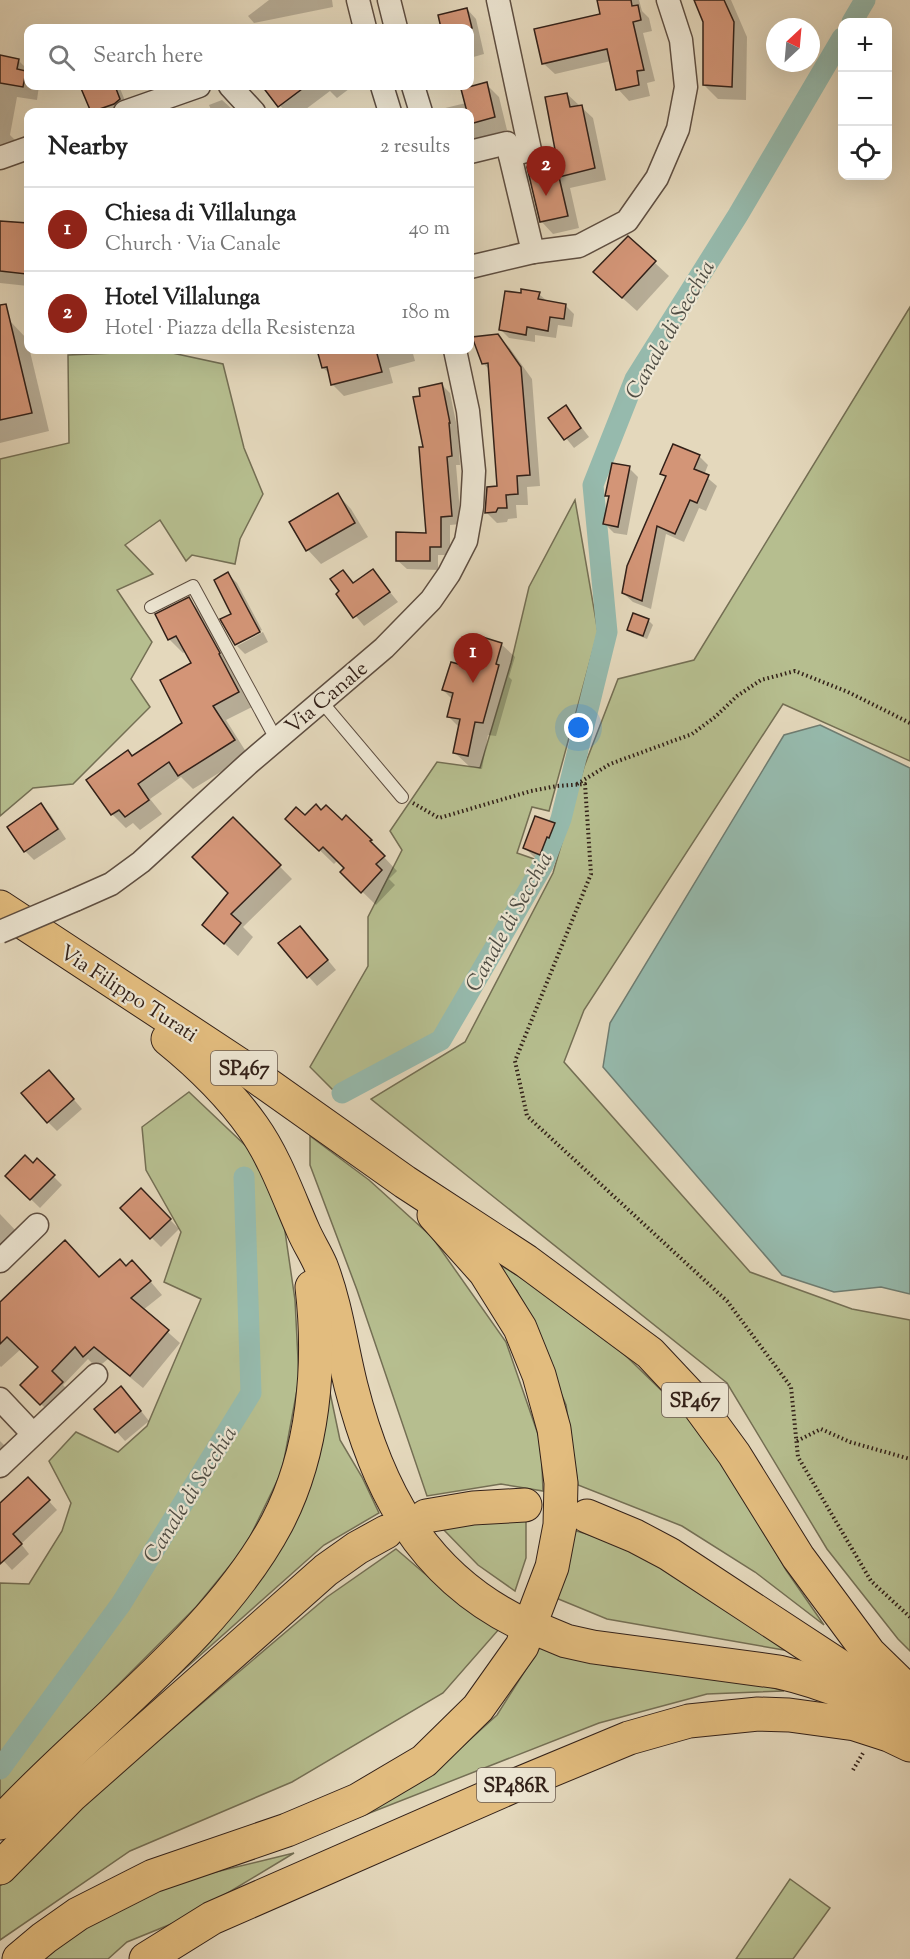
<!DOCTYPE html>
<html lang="en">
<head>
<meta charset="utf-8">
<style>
	body { margin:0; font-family:"Sorts Mill Goudy",serif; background:#f6f6f6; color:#222 }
	.controls { position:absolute; right:18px; top:18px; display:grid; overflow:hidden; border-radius:12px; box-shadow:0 6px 24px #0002 }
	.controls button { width:54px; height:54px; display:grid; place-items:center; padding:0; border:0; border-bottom:2px solid #e0e0e0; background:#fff; color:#222; font:30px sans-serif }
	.compass { position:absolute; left:766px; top:18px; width:54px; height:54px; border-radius:50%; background:#fff; box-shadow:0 6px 24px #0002; rotate:26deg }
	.you { position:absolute; left:579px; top:728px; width:21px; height:21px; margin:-15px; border:4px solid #fff; border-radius:50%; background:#1a73e8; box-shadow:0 0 0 9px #1a73e833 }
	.badge { display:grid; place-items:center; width:39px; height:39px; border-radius:50%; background:#8f2418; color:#fff; font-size:20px; font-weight:700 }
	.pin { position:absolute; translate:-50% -50px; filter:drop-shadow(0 2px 3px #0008) }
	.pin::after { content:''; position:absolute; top:32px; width:21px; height:18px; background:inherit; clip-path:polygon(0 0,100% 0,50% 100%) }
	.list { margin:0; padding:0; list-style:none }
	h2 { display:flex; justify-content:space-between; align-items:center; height:78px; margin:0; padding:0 24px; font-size:26px }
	h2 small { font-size:20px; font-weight:400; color:#767676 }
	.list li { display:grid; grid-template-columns:39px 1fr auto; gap:18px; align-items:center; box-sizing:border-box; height:84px; padding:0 24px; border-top:2px solid #e0e0e0 }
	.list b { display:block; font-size:22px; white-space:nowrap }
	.list p { margin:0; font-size:20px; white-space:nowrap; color:#767676 }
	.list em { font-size:20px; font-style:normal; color:#767676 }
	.icon { flex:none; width:33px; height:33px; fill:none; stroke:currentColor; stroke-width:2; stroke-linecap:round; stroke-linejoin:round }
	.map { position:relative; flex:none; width:910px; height:1959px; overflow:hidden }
	.search { position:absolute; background:#fff; box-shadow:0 6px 24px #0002; left:24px; top:24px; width:450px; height:66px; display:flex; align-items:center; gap:15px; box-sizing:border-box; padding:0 21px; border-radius:12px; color:#767676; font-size:22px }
	.panel { position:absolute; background:#fff; box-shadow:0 6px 24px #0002; left:24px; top:108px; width:450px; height:246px; border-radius:12px }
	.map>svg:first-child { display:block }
</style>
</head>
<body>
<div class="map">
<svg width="910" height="1959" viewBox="0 0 910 1959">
	<rect width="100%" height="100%" fill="#e4d8bc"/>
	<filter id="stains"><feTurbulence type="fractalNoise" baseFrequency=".00333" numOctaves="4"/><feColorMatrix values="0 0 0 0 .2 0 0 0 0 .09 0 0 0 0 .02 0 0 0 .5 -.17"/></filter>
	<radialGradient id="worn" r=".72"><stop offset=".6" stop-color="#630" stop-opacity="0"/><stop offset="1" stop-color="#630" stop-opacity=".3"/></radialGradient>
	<!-- green -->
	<g fill="#b6be8f" stroke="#746f54" stroke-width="1.5">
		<path d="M910,307V761L783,704L584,1010L564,1062L750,1272L852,1309L910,1320V1651L898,1639L827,1549L727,1383L371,1099L465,1042L553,873L584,767L618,679L694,660Z"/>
		<path d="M163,351L223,364L244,448L263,494L240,539L235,564L192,555L186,561L160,520L125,545L153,574L117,590L152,642L131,679L150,707L73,784L33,788L0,816V459L69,443L68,355Z"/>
		<path d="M575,500L598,632L549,811L532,807L517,853L537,860L436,1036L335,1092L310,1067L368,966V917L402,850L390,831L437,762L480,768L511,663L529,587Z"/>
		<path d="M189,1092L248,1148L282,1211L295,1300L299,1379L282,1471L245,1547L196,1607L0,1803V1583L29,1584L62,1531L71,1503L49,1461L76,1432L118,1452L147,1426L201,1299L164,1282L181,1232L146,1170L142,1127Z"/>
		<path d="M310,1136L369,1180L432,1237L506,1342L541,1443L543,1491L501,1484L427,1496L357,1290L310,1165Z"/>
		<path d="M494,1261L563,1304L627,1357L696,1424L738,1487L786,1570L824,1625L755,1572L682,1526L578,1485L566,1405L517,1291Z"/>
		<path d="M328,1383L340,1440L362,1477L379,1513L324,1545L150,1700L234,1600Z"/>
		<path d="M526,1516V1558L515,1591L478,1565L443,1529Z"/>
		<path d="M573,1530C652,1551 727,1608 795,1652L607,1619L556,1598Z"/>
		<path d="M396,1549L446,1592L500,1628L443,1693L292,1782L130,1851L0,1940V1886L73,1813L327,1597Z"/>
		<path d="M540,1647L569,1658L614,1667L671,1670L745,1680L784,1691L707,1694L599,1723L339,1825L444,1763L497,1715Z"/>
		<path d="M294,1853L186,1918L127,1942L108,1959H42L85,1928L166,1884Z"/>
		<path d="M790,1879L830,1908L793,1959H736Z"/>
	</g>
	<!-- water -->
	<path fill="#96baad" stroke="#6e7c71" stroke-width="1.5" d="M820,725L910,768V1294L881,1287L834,1292L782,1275L603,1067L610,1023L784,735Z"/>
	<!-- shadow -->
	<g fill="#0003">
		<path d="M269,0H332L333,7L254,23L248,16Z"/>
		<path d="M599,0H639L642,11L649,18L652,31L643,33L655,81L647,83L650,96L629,101L618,89L611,61L555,74L543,63L602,15Z"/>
		<path d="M696,0H731L747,37L746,100L718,99L704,85L705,21Z"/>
		<path d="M467,9L476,19L484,54L470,58V28H436L435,25L442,23Z"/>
		<path d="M0,57L18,60L28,70V86H39L37,100L17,97L10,135L19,144L0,159Z"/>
		<path d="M486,84L499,97L507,130L485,136L487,142L470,146V112H442L441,109L466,103Z"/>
		<path d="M82,86H119L128,108L122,112H93Z"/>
		<path d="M151,86H179L158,92Z"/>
		<path d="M275,86H353L337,98L330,91L302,112H287L277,103L268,91Z"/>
		<path d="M567,94L593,118L606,180L570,188L579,228L553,234L541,221L559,161Z"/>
		<path d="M222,100L232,109L235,112H212L209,105Z"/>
		<path d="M0,222L28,225V286L0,283Z"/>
		<path d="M628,238L669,276L637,311L609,286Z"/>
		<path d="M539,294L548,302L565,305L574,314L572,327L558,325L556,338L535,335V342L509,338L501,330Z"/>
		<path d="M9,320L27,339L49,431L0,443V322Z"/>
		<path d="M498,336L509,347L532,379L540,486L527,487L528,505H516L517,518L508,519L507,522L497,523L486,512L499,487L490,370L484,364Z"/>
		<path d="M319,350H412L415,361L389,368L393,383L344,396L332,384L330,374L323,368Z"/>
		<path d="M441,384L450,393L458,432L460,465H456L461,524L450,525V555H438V570L407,569L397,560L427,534L422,397Z"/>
		<path d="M566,407L589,437L574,448L550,418Z"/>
		<path d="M699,456L708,465L704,475L717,486L706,511L699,508L684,542L666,534L651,609L633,602L623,593L667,478L662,473Z"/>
		<path d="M629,468L638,477L627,535L614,533L605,524L610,498L607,495Z"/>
		<path d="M338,495L351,509L368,537L321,564L308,550Z"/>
		<path d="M373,571L398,602L364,626L338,594L341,592L342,572L354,584Z"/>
		<path d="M228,574L237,583L262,630L237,643V645L222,620L233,614Z"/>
		<path d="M188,599L202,613L252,707L226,720L248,755L193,789L181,777L150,799L162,814L140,830L133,823L126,828L112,814L88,781L133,757L184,723L193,664L186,651L183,653L169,639Z"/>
		<path d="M648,620L653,625L647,639L632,633L628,629Z"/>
		<path d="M263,632L268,642L245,654L237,646Z"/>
		<path d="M501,644L515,657L509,677L512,680L496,736L488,735L482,769L469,766L455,753L460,728L448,716L453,700L443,690L463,667Z"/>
		<path d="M41,805L50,814L66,839L34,860L25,851Z"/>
		<path d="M321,812L342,822L346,817L384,854L383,856L397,871L389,879L395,885L376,905L342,872L346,868L338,860L334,864L301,832L305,818Z"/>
		<path d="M233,819L292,879L243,927L253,937L238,956L204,925L230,893Z"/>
		<path d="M554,825L563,834L558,846L556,845L549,863L534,857L525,848Z"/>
		<path d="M309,937L336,970L317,986L280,944Z"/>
		<path d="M58,1081L82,1109L57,1131L48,1122Z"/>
		<path d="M37,1160L62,1185L40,1208L7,1176L33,1165Z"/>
		<path d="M141,1190L179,1229L161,1247L122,1208Z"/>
		<path d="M0,1214L18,1233L0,1251Z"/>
		<path d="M127,1267L145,1275L162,1295L143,1310L180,1343L143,1388L108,1359L97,1368L88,1359L63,1385L74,1396L54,1417L22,1385L40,1367L21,1349L1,1367L0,1366V1303L99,1278Z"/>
		<path d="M130,1397L149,1421L125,1441L96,1409Z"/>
		<path d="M0,1441L11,1452L0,1463Z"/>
		<path d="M37,1488L57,1510L21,1544L29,1554L12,1570L0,1557V1505Z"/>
	</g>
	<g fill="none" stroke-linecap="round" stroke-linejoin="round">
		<!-- canal -->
		<g stroke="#96baad" stroke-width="21">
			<path d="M852,22L865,0"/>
			<path d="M342,1093L441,1040L543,865L561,819L607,632L593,485L635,379L738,215L842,38"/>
			<path d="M0,1769L121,1604L251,1393L244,1177"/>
		</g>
	</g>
	<!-- building -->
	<g fill="#d39577" stroke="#322018" stroke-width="1.5">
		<path d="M597,0H631L632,6L638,5L641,20L633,22L644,70L637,71L639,85L616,90L607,49L542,64L534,29L600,14Z"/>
		<path d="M694,0H724L734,22L732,87L703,85V22Z"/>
		<path d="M467,8L472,28H441L438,15Z"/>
		<path d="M0,55L19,59L17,69L26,71L23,87L0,83Z"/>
		<path d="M487,82L495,117L470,124V112H467L461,89Z"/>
		<path d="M80,86H115L120,99L114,104L91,112Z"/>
		<path d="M262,86H306L278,107Z"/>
		<path d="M567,93L570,107L582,105L595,168L559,177L568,216L540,222L527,167L557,160L545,97Z"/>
		<path d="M0,221L28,223L26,274L0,271Z"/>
		<path d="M628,236L656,261L622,298L593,272Z"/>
		<path d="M521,289L540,292L538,299L566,304L564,319L550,317L548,331L527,327L526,335L499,330L505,291L521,293Z"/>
		<path d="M6,304L32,413L0,420V305Z"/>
		<path d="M498,334L521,367L530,475L517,476L518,494L506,495L507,508H498L496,512L485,513L487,487L497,486L488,363L482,364L472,337Z"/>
		<path d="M317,350H376L382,372L331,385L327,367L322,368Z"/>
		<path d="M442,383L450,423H449L452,456L447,457L452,516L441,517V547H430V561H396V532L426,533L419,447H423L413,397L420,396L419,388Z"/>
		<path d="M566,405L581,428L564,440L548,418Z"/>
		<path d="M673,444L700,455L694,469L709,475L697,503L690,500L675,534L657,526L642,601L622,593L627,566L666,476L660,474Z"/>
		<path d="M612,463L630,466L618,527L603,524L609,496H605Z"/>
		<path d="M338,493L355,523L306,551L289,522Z"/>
		<path d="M373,569L390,592L353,618L336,594L339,591L330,579L343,570L353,583Z"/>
		<path d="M228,572L260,632L235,645L220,619L231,614L214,580Z"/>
		<path d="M189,597L220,653L219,654L239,692L213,706L235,740L178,776L169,762L138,784L149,800L125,817L119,810L111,815L86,780L128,750L132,756L182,723L160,680L191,663L176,636L168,640L155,614Z"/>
		<path d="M633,613L649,619L643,636L627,630Z"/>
		<path d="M476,635L502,643L496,664L499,665L483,723L475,722L468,756L453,753L460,719L447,717L453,693L442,690L451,662L462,665L464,659L469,660Z"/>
		<path d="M41,803L58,829L24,852L7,827Z"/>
		<path d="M316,804L321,810L326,805L342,820L346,815L372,840L370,841L385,856L376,864L382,870L361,893L340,872L344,868L323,847L319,851L285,819L296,807L305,815Z"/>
		<path d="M535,816L555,823L549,838L547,837L540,855L523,848Z"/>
		<path d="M233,817L281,865L231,914L241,923L224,944L202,925L228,893L192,857Z"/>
		<path d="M300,926L328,960L307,978L278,943Z"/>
		<path d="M49,1070L74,1099L47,1123L21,1093Z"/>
		<path d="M25,1155L33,1163L37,1158L55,1175L30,1200L5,1176Z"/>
		<path d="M141,1188L171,1219L150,1239L120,1208Z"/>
		<path d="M65,1240L99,1277L120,1259L126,1266L132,1260L151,1281L131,1298L169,1330L130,1376L94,1347L83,1357L75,1347L52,1371L63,1382L40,1405L20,1385L38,1367L7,1337L0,1344V1302Z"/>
		<path d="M121,1386L141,1411L115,1433L94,1409Z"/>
		<path d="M28,1477L50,1500L13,1534L22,1544L0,1564V1503Z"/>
	</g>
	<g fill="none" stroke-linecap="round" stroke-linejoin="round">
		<!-- service casing -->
		<g stroke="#5e4e41" stroke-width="14">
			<g id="service">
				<path d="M151,607L193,586L276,739"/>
				<path d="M321,701L402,797"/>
			</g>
		</g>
		<!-- minor casing -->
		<g stroke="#5e4e41" stroke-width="25">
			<g id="minor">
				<path d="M358,0L365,28"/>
				<path d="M389,0L396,28"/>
				<path d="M498,0L530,150L510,155"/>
				<path d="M230,86L254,112"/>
				<path d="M382,86L390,112"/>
				<path d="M413,86L421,112"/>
				<path d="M125,112L199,86"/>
				<path d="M470,152L507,143L533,252L470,267"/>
				<path d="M0,158L28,148"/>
				<path d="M533,252L579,246L627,221L657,178L678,129L686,87L681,40L668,0"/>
				<path d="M75,900L111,884L141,862L249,763L384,648L431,600L449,574L466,541L472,507L474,471L468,411L455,350"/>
				<path d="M0,1261L37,1225"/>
				<path d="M0,1399L33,1434"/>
				<path d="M0,1466L96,1375"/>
			</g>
		</g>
		<!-- primary casing -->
		<g stroke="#322018" stroke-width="35">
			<g id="primary">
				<path d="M0,907L237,1063L405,1182L526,1261L650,1353L696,1402L734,1454L798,1557L869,1653L910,1693"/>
				<path d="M168,1039C200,1065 229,1093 253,1127C275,1158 288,1196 303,1230C308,1242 316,1254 321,1266C336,1305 341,1346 351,1386C377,1488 420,1573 518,1622"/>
				<path d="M426,1516L473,1508L525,1505"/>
				<path d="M587,1516L635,1536L669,1554L876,1690"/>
				<path d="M542,1631L566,1641L593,1647L779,1672C827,1683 869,1701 910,1727"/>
				<path d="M0,1823C88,1727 216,1638 277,1523C314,1452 321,1365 312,1287"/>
				<path d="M0,1868L71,1796L326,1570L357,1548L386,1532"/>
				<path d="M19,1959L44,1938L78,1914L153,1876L287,1830L358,1800L424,1761L478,1708L522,1646L552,1567L560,1525L561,1483L554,1429L539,1375L520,1328L485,1272L434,1215"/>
				<path d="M146,1959L212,1918L511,1787L629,1738L689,1721L758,1714L789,1715L855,1724L889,1735L910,1745"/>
			</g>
		</g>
		<!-- path -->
		<g stroke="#322018" stroke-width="4" stroke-dasharray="1.5 3" stroke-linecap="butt">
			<path d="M577,784L610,764L692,734L715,717L737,696L761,680L795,671L848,692L910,723"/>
			<path d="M413,803L439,818L531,791L557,786L585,784L591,874L515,1061L527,1116L727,1301L791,1387L798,1457L871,1581L910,1617"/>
			<path d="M797,1441L821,1429L850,1442L910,1459"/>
			<path d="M853,1770L863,1753"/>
		</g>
		<!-- service -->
		<use href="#service" stroke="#ede6d3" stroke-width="12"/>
		<!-- minor -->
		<use href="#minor" stroke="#ede6d3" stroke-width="22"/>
		<!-- primary -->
		<use href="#primary" stroke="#e2bc7e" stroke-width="33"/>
		<!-- minor-bridge casing -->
		<g stroke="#5e4e41" stroke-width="25" stroke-linecap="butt">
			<path id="minor-bridge" d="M0,932L75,900"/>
		</g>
		<!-- minor-bridge -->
		<use href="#minor-bridge" stroke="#ede6d3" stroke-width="22"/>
	</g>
	<g text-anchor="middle" stroke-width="4.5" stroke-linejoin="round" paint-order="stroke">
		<!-- shield labels -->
		<g fill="#ede6d3" stroke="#6a5b50" stroke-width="1.5">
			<rect x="211" y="1051" width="66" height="34" rx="4.5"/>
			<rect x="662" y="1383" width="66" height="34" rx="4.5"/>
			<rect x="477" y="1768" width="78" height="34" rx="4.5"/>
		</g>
		<g font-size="20" font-weight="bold" fill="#322018">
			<text x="244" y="1075">SP467</text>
			<text x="695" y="1407">SP467</text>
			<text x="516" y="1792">SP486R</text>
		</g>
		<!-- street labels -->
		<g font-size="21" fill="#322018" stroke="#ede6d3">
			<text transform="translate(326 697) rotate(-40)" y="7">Via Canale</text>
			<text transform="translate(129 993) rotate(33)" y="7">Via Filippo Turati</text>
		</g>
		<!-- water labels -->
		<g font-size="22" font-style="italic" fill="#504e45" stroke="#ede6d3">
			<text transform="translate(669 329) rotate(-60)" y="8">Canale di Secchia</text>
			<text transform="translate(508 921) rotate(-61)" y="8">Canale di Secchia</text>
			<text transform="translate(189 1494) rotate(-58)" y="8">Canale di Secchia</text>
		</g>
	</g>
	<rect width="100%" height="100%" filter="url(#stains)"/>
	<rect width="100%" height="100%" fill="url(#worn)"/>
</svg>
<div class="controls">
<button>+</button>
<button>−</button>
<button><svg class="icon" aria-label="locate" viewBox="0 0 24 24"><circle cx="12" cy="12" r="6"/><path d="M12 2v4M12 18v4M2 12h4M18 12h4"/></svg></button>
</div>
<svg class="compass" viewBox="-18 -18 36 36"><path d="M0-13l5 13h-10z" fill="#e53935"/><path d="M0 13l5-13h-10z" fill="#767676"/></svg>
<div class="you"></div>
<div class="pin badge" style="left:473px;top:683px">1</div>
<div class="pin badge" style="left:546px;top:196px">2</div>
<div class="search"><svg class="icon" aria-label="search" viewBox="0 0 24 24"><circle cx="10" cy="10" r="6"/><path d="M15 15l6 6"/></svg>Search here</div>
<section class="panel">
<h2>Nearby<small>2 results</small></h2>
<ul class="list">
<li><span class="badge">1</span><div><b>Chiesa di Villalunga</b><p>Church · Via Canale</p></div><em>40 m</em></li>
<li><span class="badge">2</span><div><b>Hotel Villalunga</b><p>Hotel · Piazza della Resistenza</p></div><em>180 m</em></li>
</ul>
</section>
</div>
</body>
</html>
